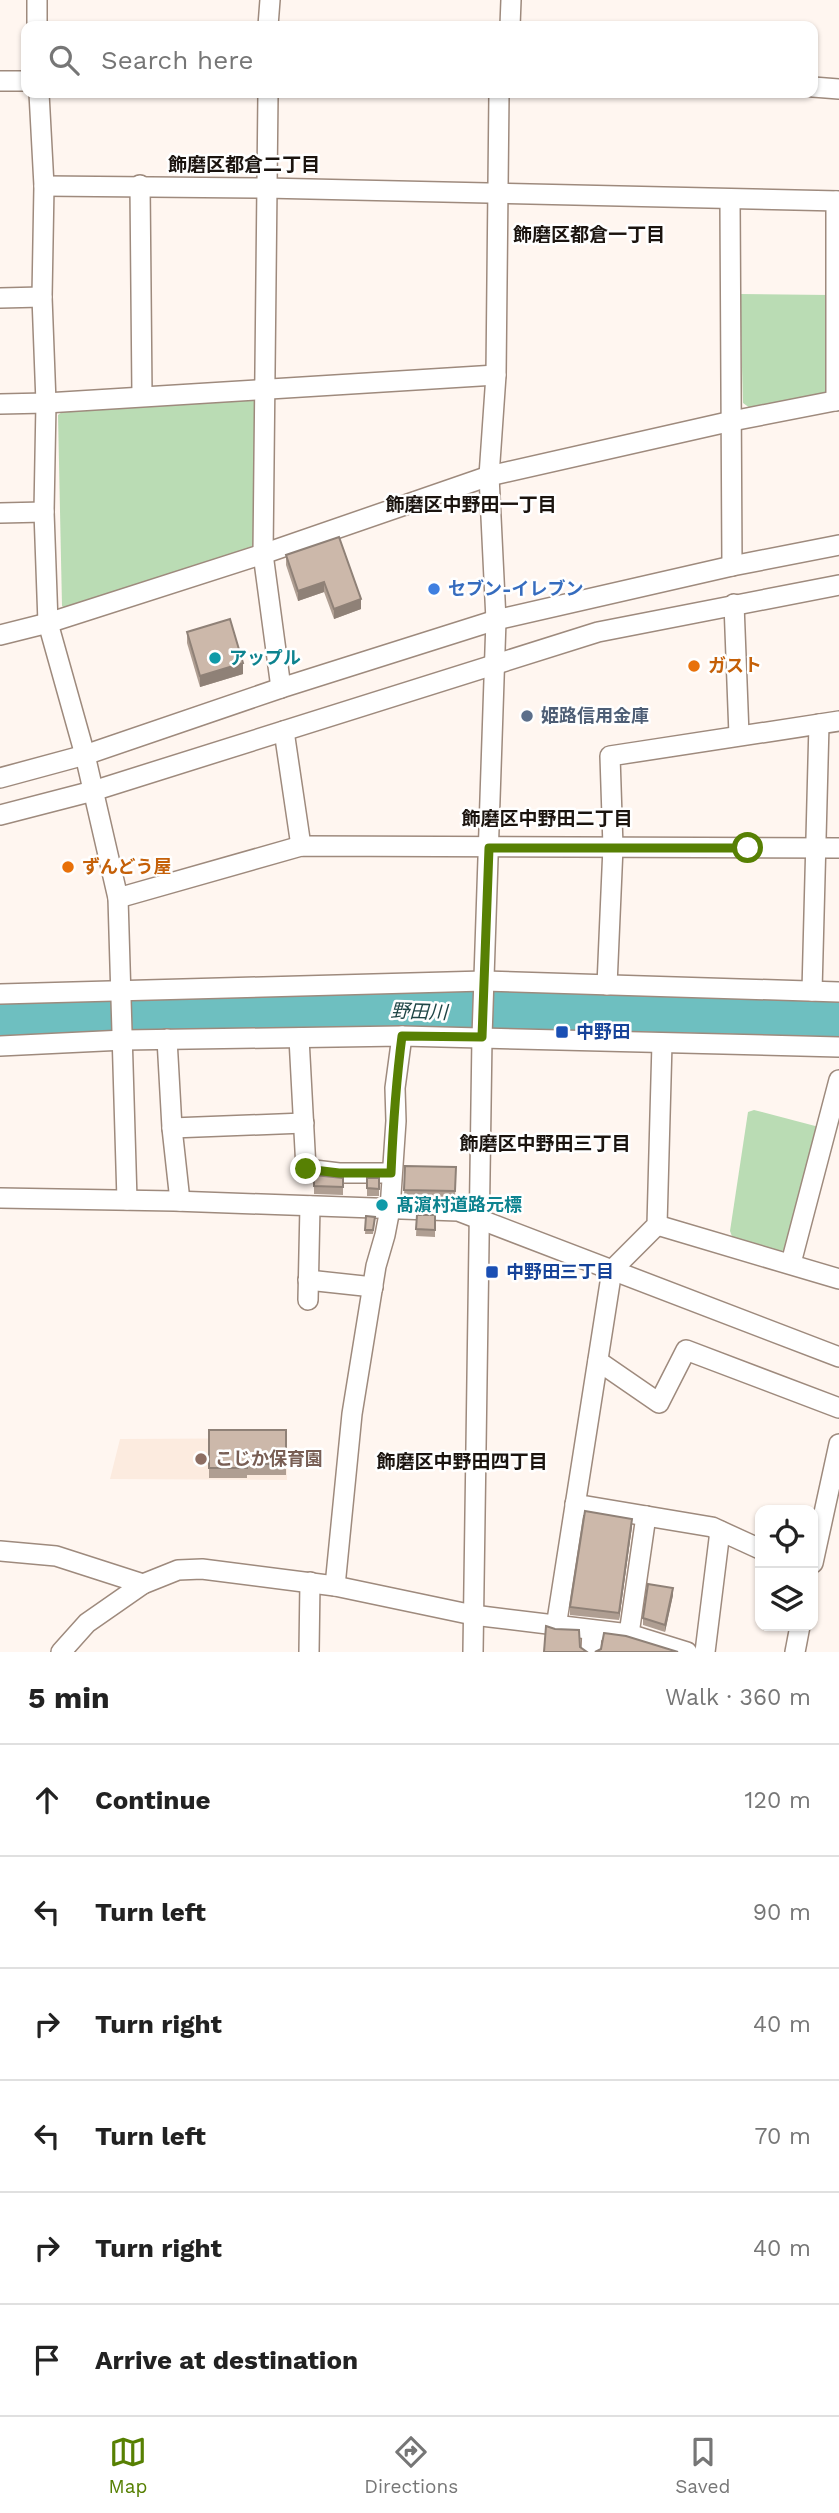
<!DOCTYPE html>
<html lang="en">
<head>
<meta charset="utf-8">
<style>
	body { margin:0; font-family:"Work Sans","Noto Sans JP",sans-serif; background:#f2f2f2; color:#222 }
	.controls { position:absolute; right:21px; bottom:21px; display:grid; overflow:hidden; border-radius:14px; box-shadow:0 2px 5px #0004 }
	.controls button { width:63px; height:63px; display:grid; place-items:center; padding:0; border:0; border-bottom:2px solid #e0e0e0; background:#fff; color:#222; font:35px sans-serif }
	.stop { position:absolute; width:21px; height:21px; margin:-16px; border:5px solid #578003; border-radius:50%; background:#fff }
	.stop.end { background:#578003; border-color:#fff; box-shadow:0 2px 7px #0008 }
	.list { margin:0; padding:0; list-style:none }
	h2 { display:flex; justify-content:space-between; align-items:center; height:91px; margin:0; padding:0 28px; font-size:30px }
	h2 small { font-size:23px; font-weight:400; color:#767676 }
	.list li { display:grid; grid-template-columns:46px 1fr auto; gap:21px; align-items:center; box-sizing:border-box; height:112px; padding:0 28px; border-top:2px solid #e0e0e0 }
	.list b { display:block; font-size:26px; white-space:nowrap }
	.list em { font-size:23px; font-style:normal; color:#767676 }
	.icon { flex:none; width:38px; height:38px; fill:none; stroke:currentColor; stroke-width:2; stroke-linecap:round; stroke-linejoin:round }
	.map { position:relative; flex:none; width:839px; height:1652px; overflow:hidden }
	.search { position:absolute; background:#fff; box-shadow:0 2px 5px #0004; left:21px; right:21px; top:21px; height:77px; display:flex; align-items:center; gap:18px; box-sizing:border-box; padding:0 24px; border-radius:14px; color:#767676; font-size:26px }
	.sheet { height:763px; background:#fff }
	nav { display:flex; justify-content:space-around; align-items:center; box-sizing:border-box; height:98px; border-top:2px solid #e0e0e0; background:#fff; font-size:19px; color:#767676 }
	nav a { display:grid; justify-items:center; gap:4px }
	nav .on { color:#578003 }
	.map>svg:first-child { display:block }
</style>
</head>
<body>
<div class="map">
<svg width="839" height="1652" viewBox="0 0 839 1652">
	<rect width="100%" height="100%" fill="#fff6f0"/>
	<!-- built -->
	<path fill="#fcebdf" d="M287,1438V1480L110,1479L120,1439Z"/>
	<!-- green -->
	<g fill="#badcb4">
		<path d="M740,294L830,295L831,387L825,394L750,408L743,403Z"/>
		<path d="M255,400L260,407L257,541L251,547L67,609L62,606L58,415L62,412Z"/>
		<path d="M754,1110L819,1127L788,1248L780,1252L733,1239L730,1231L748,1112Z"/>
	</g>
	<!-- water -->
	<path fill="#6ebfc0" d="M308,991H501L839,1001V1037C559,1029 280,1020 0,1038V1001Z"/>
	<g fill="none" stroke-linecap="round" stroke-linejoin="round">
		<!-- minor casing -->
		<g stroke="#9e8a7d" stroke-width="22">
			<g id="minor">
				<path d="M37,0V26"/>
				<path d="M268,26L270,0"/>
				<path d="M510,26L511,0"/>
				<path d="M0,81H26"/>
				<path d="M813,87L839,89"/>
				<path d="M39,93L44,186L42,297L46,403L44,512L48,623L85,755L118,898L127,1200"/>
				<path d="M268,93L263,554L281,688"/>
				<path d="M140,185L142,396"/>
				<path d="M44,186L265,188L839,201"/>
				<path d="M730,200L732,566"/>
				<path d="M836,201V401"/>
				<path d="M0,298L42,297"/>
				<path d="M0,404L46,403L496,375"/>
				<path d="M0,513L44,512"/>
				<path d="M734,604L739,735"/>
				<path d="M0,635L48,623L263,554L489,476L732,421L839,400"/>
				<path d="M284,731L301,846"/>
				<path d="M0,778L85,755L281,688L496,620L732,566L839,545"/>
				<path d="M0,815L93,791L598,632L839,585"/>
				<path d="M118,898L301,846L839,848"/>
				<path d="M607,985L613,847L610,756L839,721"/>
				<path d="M812,991L819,724"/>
				<path d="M0,994L484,981L839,992"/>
				<path d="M299,1038L306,1169L339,1173H391"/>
				<path d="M167,1039L172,1128L180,1201"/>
				<path d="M0,1046L124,1040L402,1036L839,1047"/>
				<path d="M172,1128L304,1123"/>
				<path d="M0,1198L174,1201L458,1211L839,1357"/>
				<path d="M657,1225L839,1279"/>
				<path d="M791,1263L839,1080"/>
				<path d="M308,1280L373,1287"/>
				<path d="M308,1300L310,1206"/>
				<path d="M598,1361L659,1403L686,1350L839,1408"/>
				<path d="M575,1504L712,1527L760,1549"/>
				<path d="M0,1551L56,1556L143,1584"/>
				<path d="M813,1563L839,1444"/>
				<path d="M335,1586L352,1414L376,1266L385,1235L390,1209L396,1121L395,1088L402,1036"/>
				<path d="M556,1627L612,1270L657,1225L662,1043"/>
				<path d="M629,1634L646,1516"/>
				<path d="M61,1652L87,1623L143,1584L178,1570L202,1569L335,1586L473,1615L629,1634L687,1652"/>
				<path d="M309,1652L310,1582"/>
				<path d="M473,1652L482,1037L496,620L489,476L496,375L499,93"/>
				<path d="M591,1652L592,1630"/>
				<path d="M705,1652L720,1531"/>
				<path d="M795,1652L800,1626"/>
			</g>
		</g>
		<!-- minor -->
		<use href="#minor" stroke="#fff" stroke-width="19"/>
	</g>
	<!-- wall -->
	<g fill="#af9e92">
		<path d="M286,555L361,609L334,619L324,592L298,601L286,565Z"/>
		<path d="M187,632L243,674L200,687L187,643Z"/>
		<path d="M405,1166L456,1167L455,1199L404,1197Z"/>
		<path d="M314,1175L343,1178V1195L314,1194Z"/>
		<rect x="367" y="1178" width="12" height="18"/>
		<path d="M417,1215H435V1237L416,1236Z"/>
		<path d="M366,1216L375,1220L373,1234H365Z"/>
		<path d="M209,1430H286V1475H247V1478H209Z"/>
		<path d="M632,1526L619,1620L570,1615V1607Z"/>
		<path d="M673,1595L665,1632L643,1625V1618Z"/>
	</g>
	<!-- shaded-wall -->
	<g fill="#8f8177">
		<path d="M324,582V592L298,601V591Z"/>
		<path d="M361,599V609L334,619V609Z"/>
		<path d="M243,663V674L200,687V676Z"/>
		<path d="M632,1519V1526L619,1620V1613Z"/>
		<path d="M673,1588V1595L665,1632V1625Z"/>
	</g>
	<!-- building -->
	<g fill="#ccb8aa" stroke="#8f8177" stroke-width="2">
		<path d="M339,537L361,599L334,609L324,582L298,591L286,555Z"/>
		<path d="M230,619L243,663L200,676L187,632Z"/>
		<path d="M405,1166L456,1167L455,1191L404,1190Z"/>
		<path d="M314,1175L343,1178V1187L314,1186Z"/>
		<path d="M367,1178H379V1189L367,1188Z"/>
		<path d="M417,1215H435V1230L416,1229Z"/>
		<path d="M366,1216L375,1217L373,1230H365Z"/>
		<path d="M209,1430H286V1464H247V1468H209Z"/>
		<path d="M585,1511L632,1519L619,1613L570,1607Z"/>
		<path d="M648,1584L673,1588L665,1625L643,1618Z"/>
		<path d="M546,1626L555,1629L579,1630L580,1647L587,1652H544Z"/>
		<path d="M604,1633L626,1636L678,1652H595L601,1649Z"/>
	</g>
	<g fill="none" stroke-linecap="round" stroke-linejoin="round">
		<!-- route -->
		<path stroke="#578003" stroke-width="9" d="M306,1169L339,1173H391C393,1127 396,1082 402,1036L482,1037L489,848H748"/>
	</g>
	<!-- markers -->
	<circle fill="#3f7fe0" stroke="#fff" stroke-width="2.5" cx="434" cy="589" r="7"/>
	<g fill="#0f9aa8" stroke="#fff" stroke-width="2.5">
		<circle cx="215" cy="658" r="7"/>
		<circle cx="382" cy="1205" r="7"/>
	</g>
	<g fill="#e8710a" stroke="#fff" stroke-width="2.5">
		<circle cx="694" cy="666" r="7"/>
		<circle cx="68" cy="867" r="7"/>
	</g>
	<circle fill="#5c6f8a" stroke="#fff" stroke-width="2.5" cx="527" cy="716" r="7"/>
	<g fill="#1a4fb4" stroke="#fff" stroke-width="2.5">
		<rect x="555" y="1025" width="14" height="14" rx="3.5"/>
		<rect x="485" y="1265" width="14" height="14" rx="3.5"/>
	</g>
	<circle fill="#8d6e63" stroke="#fff" stroke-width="2.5" cx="201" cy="1459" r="7"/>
	<g text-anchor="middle" stroke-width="5" stroke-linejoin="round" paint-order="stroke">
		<!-- shop labels -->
		<g font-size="18" font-weight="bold" fill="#366cbe" stroke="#fff" text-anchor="start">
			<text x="448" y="595">セブン-イレブン</text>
		</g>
		<!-- culture labels -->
		<g font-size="18" font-weight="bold" fill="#0d838f" stroke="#fff" text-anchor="start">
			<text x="229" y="664">アップル</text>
			<text x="396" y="1211">髙濵村道路元標</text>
		</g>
		<!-- food labels -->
		<g font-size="18" font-weight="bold" fill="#c56008" stroke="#fff" text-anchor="start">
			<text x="708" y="672">ガスト</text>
			<text x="82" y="873">ずんどう屋</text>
		</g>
		<!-- service labels -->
		<g font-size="18" font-weight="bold" fill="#4e5e75" stroke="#fff" text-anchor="start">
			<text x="541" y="722">姫路信用金庫</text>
		</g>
		<!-- transit labels -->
		<g font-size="18" font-weight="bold" fill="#164399" stroke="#fff" text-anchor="start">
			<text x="576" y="1038">中野田</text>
			<text x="506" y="1278">中野田三丁目</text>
		</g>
		<!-- education labels -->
		<g font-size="18" font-weight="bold" fill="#785e54" stroke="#fff" text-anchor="start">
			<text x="215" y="1465">こじか保育園</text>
		</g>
		<!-- neighbourhood labels -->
		<g font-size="19" font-weight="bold" fill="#1b140f" stroke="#fff">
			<text x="244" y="171">飾磨区都倉二丁目</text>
			<text x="589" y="241">飾磨区都倉一丁目</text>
			<text x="471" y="511">飾磨区中野田一丁目</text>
			<text x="547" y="825">飾磨区中野田二丁目</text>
			<text x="545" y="1150">飾磨区中野田三丁目</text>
			<text x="462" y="1468">飾磨区中野田四丁目</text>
		</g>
		<!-- water labels -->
		<g font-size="19" font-style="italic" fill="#1f4646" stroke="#fff">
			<text transform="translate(419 1011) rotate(2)" y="7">野田川</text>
		</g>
	</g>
</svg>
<div class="controls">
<button><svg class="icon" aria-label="locate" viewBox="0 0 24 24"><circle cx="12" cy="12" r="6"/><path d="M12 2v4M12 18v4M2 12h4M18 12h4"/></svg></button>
<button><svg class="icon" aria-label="layers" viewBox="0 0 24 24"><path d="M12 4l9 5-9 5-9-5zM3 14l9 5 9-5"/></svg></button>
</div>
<div class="stop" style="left:748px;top:848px"></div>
<div class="stop end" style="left:306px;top:1169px"></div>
<div class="search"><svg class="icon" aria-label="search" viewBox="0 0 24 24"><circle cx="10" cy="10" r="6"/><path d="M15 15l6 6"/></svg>Search here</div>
</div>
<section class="sheet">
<h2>5 min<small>Walk · 360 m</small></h2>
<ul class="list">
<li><svg class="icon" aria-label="ahead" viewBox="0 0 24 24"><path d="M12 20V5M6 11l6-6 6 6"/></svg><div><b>Continue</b></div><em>120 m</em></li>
<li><svg class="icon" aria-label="left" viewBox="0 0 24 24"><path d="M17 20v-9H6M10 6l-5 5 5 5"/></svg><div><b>Turn left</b></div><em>90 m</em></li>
<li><svg class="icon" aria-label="right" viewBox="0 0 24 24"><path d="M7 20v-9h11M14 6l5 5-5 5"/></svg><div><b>Turn right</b></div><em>40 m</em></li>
<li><svg class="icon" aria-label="left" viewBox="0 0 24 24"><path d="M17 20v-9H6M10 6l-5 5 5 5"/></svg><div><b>Turn left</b></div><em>70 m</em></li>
<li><svg class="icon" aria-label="right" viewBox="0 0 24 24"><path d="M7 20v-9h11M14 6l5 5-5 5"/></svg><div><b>Turn right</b></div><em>40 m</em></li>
<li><svg class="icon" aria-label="arrive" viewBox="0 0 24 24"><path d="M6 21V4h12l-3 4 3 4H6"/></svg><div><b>Arrive at destination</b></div></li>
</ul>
</section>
<nav>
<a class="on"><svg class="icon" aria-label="map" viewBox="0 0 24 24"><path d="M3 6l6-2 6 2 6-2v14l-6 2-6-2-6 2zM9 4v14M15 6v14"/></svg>Map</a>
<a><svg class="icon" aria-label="directions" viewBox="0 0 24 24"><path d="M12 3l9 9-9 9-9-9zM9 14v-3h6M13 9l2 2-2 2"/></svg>Directions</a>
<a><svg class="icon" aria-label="saved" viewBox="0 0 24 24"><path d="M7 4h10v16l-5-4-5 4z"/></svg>Saved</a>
</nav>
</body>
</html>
